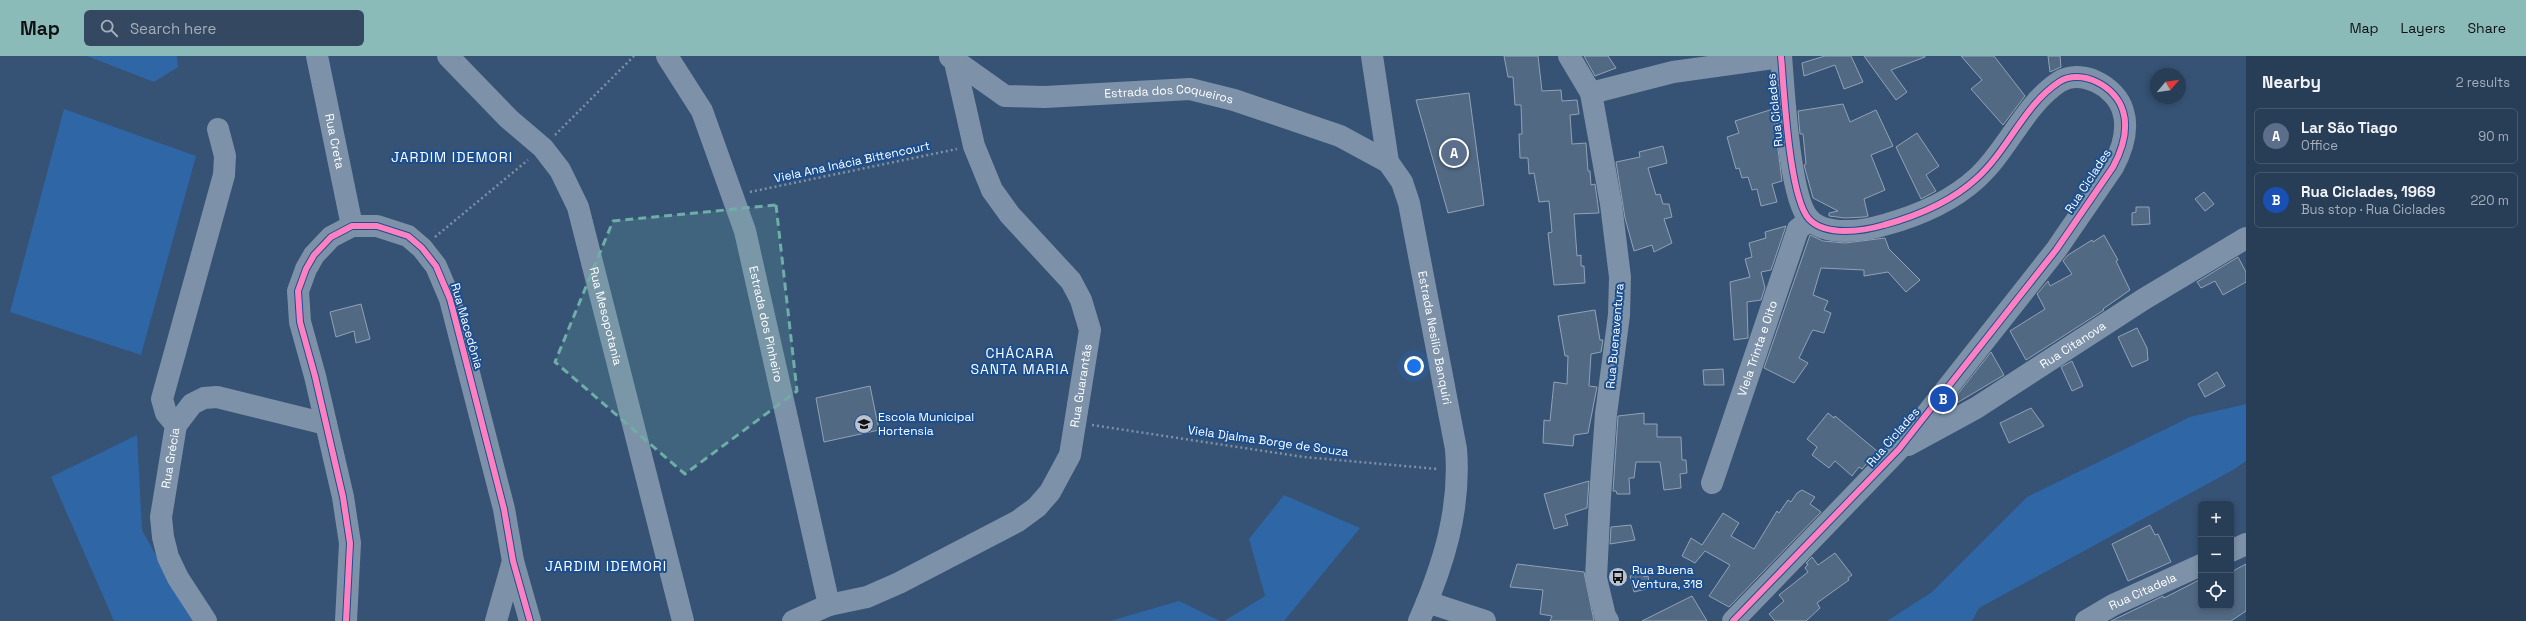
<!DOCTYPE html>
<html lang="en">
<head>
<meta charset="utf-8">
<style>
	body { margin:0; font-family:"Space Grotesk",sans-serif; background:#344961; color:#f1f3f6 }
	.controls { position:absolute; right:12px; bottom:12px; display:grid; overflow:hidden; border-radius:6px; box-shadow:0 2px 6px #0003 }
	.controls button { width:36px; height:36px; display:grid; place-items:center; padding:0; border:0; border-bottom:1px solid #44576d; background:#283e57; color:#f1f3f6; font:20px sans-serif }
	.compass { position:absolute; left:2150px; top:12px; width:36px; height:36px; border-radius:50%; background:#283e57; box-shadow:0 2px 6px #0003; rotate:61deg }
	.you { position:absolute; left:1414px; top:310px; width:14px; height:14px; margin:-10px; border:3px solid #fff; border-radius:50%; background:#1a73e8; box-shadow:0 0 0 6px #1a73e833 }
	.badge { display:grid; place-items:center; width:26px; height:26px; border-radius:50%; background:#8bbbb9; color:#fff; font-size:13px; font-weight:700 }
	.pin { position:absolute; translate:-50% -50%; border:2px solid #fff; box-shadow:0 1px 4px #0006 }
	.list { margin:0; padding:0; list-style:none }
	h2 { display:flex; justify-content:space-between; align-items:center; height:52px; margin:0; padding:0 16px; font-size:17px }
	h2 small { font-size:13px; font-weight:400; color:#a5aeba }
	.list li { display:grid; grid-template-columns:26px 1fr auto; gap:12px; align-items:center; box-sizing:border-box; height:56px; margin:0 8px 8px; padding:0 8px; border:1px solid #44576d; border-radius:6px }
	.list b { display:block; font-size:15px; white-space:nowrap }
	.list p { margin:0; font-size:13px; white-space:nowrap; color:#a5aeba }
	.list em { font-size:13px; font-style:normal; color:#a5aeba }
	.icon { flex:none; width:22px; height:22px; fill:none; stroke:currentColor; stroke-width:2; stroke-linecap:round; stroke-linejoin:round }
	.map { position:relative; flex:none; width:2246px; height:565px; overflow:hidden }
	header { display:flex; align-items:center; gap:24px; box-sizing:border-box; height:56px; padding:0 20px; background:#8bbbb9; color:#111 }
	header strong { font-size:19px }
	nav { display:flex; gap:22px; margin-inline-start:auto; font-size:14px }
	.search { width:280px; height:36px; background:#344961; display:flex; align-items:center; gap:10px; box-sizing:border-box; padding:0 14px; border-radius:6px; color:#a5aeba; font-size:15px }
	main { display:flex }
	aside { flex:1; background:#283e57 }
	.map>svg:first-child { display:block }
</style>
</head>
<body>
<header>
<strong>Map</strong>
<div class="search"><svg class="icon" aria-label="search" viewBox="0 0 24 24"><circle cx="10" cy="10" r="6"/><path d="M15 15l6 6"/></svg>Search here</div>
<nav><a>Map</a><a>Layers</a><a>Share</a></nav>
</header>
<main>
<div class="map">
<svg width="2246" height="565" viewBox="0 0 2246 565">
	<rect width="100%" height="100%" fill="#365274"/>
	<!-- green -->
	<g fill="#2f66a5">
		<path d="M87,0H177L178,11L154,26Z"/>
		<path d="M64,53L196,100L141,299L10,256Z"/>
		<path d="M2246,348V405L2233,414L1979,552L1972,565H1887L1932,536L2027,441L2190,361Z"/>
		<path d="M137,379L142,474L193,565H114L51,421Z"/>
		<path d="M1284,439L1360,472L1284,565H1224L1265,540L1249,483Z"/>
		<path d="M1179,545L1220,565H1110Z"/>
	</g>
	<!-- building -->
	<g fill="#526984" stroke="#92a2b6">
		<path d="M1504,0H1538L1542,35L1561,34L1562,45L1577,44L1579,58L1570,59L1572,88L1586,87L1588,115H1590L1591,129L1595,128L1599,157L1574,158L1577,200L1581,199V210H1584L1585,227L1554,229L1548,177L1552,176L1549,145L1539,146L1534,117L1529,118L1528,102H1520L1519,78H1522L1521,49H1515L1513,21H1508Z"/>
		<path d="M1584,0H1608L1616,12L1595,20Z"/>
		<path d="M1825,0H1851L1863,26L1844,33L1835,9L1804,20L1802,7Z"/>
		<path d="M1864,0H1925V1L1891,14L1907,36L1896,44Z"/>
		<path d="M1961,0H1994L2025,40L2003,69L1971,33L1982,24Z"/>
		<path d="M2048,0H2060L2061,11L2050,16Z"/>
		<path d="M1469,37L1484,149L1448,157L1416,44Z"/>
		<path d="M1843,48L1850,66L1876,54L1893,90L1871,99L1885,134L1864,143L1868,160L1864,161L1845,162L1829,160V157L1838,155L1813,142L1804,109L1806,108L1803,78H1800L1798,55Z"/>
		<path d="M1773,53L1782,125L1772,128L1777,146L1761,150L1757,133L1752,134L1748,121L1742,122L1739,112L1736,113L1727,81L1739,77L1735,65Z"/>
		<path d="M1917,77L1939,110L1926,119L1936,135L1921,143L1896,91Z"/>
		<path d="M1663,90L1667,107L1648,112L1656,139L1660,138L1663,148H1669L1672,161L1664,163L1672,187L1654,196L1652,189L1634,195L1625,162L1616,106L1640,101L1639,96Z"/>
		<path d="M2204,136L2214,148L2205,155L2195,143Z"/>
		<path d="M2136,151H2149L2150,168L2132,169V157L2136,156Z"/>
		<path d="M1786,170L1771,214L1761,216L1765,232L1761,244L1747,246L1748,282L1734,284L1730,226L1750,221L1745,203L1752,201L1749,187L1766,182L1765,176Z"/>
		<path d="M1810,179L1823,185L1845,187L1885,182L1889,193L1920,224L1906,236L1888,216L1864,220V214L1821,212L1813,239L1828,245L1824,254L1831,257L1824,277L1813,274L1811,277L1799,302L1808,307L1794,327L1764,312Z"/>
		<path d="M2104,179L2118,204L2116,205L2130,234L2103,253L2104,254L2026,304L2010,275L2045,253L2037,238L2048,225L2050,230L2072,218L2063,205L2068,199L2092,184L2093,186Z"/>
		<path d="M2238,201L2246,216V226L2223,239L2215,225L2201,232L2197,226Z"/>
		<path d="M361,248L370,283L356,287L354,275L336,281L330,256Z"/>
		<path d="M1595,254L1600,284H1603L1601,296L1591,298L1589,330L1597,331L1588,377L1574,379L1573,390L1543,387L1544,364L1550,365L1554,326L1567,328L1568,300H1565L1558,260Z"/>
		<path d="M2137,272L2147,292L2148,304L2132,311L2118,281Z"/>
		<path d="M1991,296L2004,319L1945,354Z"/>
		<path d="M2072,305L2083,330L2072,335L2061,311Z"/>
		<path d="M1723,313L1724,329H1704L1703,314Z"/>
		<path d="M2217,316L2225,330L2205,341L2198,328Z"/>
		<path d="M870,330L879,374L824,386L816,342Z"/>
		<path d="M2031,352L2044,370L2009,387L2000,367Z"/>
		<path d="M1644,357V368H1657V381H1681L1682,404H1686L1687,417L1680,418L1681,432L1664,434L1660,406H1636L1634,422H1629L1630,438H1617L1616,435H1613L1618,360Z"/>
		<path d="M1828,357L1834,362L1835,360L1877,395L1862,413L1859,411L1852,420L1835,405L1829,412L1812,399L1817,391L1807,383Z"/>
		<path d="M1589,425L1587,452L1565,459L1568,469L1554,473L1544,438Z"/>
		<path d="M1802,434L1815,441L1810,448L1821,456L1729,551L1709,540L1730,509L1705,495L1695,507L1682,500L1691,482L1702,489L1723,457L1739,467L1731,480L1754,493L1777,455L1779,457L1788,444L1791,446L1797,437Z"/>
		<path d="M1631,469L1635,484L1610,488L1611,471Z"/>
		<path d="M2150,469L2155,479L2158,478L2171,506L2128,525L2112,488Z"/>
		<path d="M1835,497L1852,519L1848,522L1849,524L1817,547L1820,552L1806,565H1775L1769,558L1784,545L1779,539L1808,516L1805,512L1808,508L1806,507L1812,501L1818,509Z"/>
		<path d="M1517,508L1584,516L1594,565H1550L1552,560L1540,558L1543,534L1510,531Z"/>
		<path d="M2246,508V555L2231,565H2111L2163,540L2164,542L2201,523V550H2231V516Z"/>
		<path d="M1644,517V521L1648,520L1650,532L1634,536L1630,520Z"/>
		<path d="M1692,540L1707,565H1642Z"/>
	</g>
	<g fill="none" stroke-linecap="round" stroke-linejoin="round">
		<!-- path -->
		<g stroke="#7d92a8" stroke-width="2.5" stroke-dasharray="2 3" stroke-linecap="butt">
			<path d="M555,79L634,0"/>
			<path d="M750,136L957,93"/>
			<path d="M435,181L528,104"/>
			<path d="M1092,369L1304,401L1438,413"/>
		</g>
		<!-- minor -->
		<g stroke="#7d92a8" stroke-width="22">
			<path id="s1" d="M317,0L352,170"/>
			<path id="s2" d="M448,0L509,63L543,92L560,114L578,151L683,565"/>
			<path id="s3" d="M667,0L702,55L745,175L829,549"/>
			<path id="s4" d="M1372,0L1388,106L1402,126L1409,147L1456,393C1461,454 1443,510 1419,565"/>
			<path d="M1569,0L1591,37L1611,148L1620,221L1619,259L1606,358L1600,441L1596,522L1605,560L1608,565"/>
			<path id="s5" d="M950,1L1005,40L1045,41L1190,33L1234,44L1340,80L1388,106"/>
			<path d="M1591,37L1673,16L1781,1"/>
			<path d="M176,369L166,357L162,343L224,119L225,100L218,73"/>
			<path id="s6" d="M1908,389L1976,352L2144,243L2246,182"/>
			<path id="s7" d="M1712,427L1798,173L1810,164"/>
			<path d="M2231,495L2246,488"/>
			<path d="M1427,546L1485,565"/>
			<path id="s8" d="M206,565L178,522L168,501L163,481L161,461L176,369L192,348L204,342L217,341L326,368"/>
			<path d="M346,565L350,487L343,441L315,320L300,266L298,235L306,213L314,199L331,181L352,170H377L408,180L422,192L436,210L450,243L504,453L513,505L530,565"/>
			<path d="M496,565L513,505"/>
			<path id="s9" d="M793,565L829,549L867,541L899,527L1018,465L1037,451L1050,436L1070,399L1090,274L1081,244L1071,225L1010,159L992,134L974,90L955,6"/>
			<path d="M1733,565L1899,393L2056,194L2113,111C2122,94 2129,74 2123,55C2116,30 2081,12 2059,26C2024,49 2008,94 1977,122C1951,146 1917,160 1884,169C1864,175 1826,181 1809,163C1789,141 1784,34 1781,0"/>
			<path id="s10" d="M2086,565L2113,549L2201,509"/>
		</g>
		<!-- cycleway casing -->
		<g stroke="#1b4f8f" stroke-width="8">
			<g id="cycleway">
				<path d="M346,565L350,487L343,441L315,320L300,266L298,235L306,213L314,199L331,181L352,170H377L408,180L422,192L436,210L450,243L504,453L513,505L530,565"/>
				<path d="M1733,565L1899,393L2056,194L2113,111C2122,94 2129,74 2123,55C2116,30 2081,12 2059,26C2024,49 2008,94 1977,122C1951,146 1917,160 1884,169C1864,175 1826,181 1809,163C1789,141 1784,34 1781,0"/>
			</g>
		</g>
		<!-- cycleway -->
		<use href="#cycleway" stroke="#ff80c0" stroke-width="6"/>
	</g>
	<!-- marked area -->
	<path fill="#6fada8" fill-opacity="0.2" stroke="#6fada8" stroke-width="3" stroke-dasharray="8 5" stroke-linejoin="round" d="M776,149L797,335L685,418L555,306L613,165Z"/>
	<!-- icons -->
	<defs>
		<g id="school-disc" transform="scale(1)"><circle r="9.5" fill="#b9c2ce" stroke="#1b4f8f"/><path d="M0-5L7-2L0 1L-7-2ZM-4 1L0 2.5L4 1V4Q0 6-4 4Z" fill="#111"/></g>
		<g id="bus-disc" transform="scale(1)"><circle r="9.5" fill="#b9c2ce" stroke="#1b4f8f"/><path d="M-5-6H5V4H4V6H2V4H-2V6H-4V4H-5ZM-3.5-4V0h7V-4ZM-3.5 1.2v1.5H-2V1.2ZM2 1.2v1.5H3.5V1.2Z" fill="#111"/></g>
	</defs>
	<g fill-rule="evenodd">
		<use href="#school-disc" x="864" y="368"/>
		<use href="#bus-disc" x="1618" y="521"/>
	</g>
	<g text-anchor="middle" stroke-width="4" stroke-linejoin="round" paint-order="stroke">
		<!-- street labels -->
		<g font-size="12" fill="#fff" stroke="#1b4f8f">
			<text dy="4" stroke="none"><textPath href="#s5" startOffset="232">Estrada dos Coqueiros</textPath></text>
			<text transform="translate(1775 54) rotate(-96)" y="4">Rua Ciclades</text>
			<text dy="4" stroke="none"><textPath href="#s1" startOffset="87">Rua Creta</textPath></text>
			<text transform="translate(852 106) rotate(-12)" y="4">Viela Ana Inácia Bittencourt</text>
			<text transform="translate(2088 125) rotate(-57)" y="4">Rua Ciclades</text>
			<text dy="4" stroke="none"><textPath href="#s2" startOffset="314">Rua Mesopotania</textPath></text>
			<text dy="4" stroke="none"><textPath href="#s3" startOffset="288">Estrada dos Pinheiro</textPath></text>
			<text transform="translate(467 270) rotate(74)" y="4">Rua Macedônia</text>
			<text transform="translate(1615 280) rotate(-85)" y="4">Rua Buenaventura</text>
			<text dy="4" stroke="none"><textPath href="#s4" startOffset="291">Estrada Nesilio Banquiri</textPath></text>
			<text dy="4" stroke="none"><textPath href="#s6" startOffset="193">Rua Citanova</textPath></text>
			<text dy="4" stroke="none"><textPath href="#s7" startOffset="142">Viela Trinta e Oito</textPath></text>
			<text dy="4" stroke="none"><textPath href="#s9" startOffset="403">Rua Guarantãs</textPath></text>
			<text transform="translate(1893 381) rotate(-49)" y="4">Rua Ciclades</text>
			<text transform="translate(1268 385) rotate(8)" y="4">Viela Djalma Borge de Souza</text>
			<text dy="4" stroke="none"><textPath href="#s8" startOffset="175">Rua Grécia</textPath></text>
			<text dy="4" stroke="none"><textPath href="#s10" startOffset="64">Rua Citadela</textPath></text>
		</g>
		<!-- poi labels -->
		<g font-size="12" fill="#fff" stroke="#1b4f8f" text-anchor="start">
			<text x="878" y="365">Escola Municipal<tspan x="878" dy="14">Hortensia</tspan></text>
			<text x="1632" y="518">Rua Buena<tspan x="1632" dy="14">Ventura, 318</tspan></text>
		</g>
		<!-- quarter labels -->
		<g font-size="14" letter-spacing="1" fill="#fff" stroke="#1b4f8f">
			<text x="452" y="106">JARDIM IDEMORI</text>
			<text x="1020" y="302">CHÁCARA<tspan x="1020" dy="16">SANTA MARIA</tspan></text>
			<text x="606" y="515">JARDIM IDEMORI</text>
		</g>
	</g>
</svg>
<div class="controls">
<button>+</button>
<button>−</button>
<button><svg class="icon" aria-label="locate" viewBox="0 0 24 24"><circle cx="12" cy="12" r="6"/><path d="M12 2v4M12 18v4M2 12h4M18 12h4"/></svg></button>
</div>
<svg class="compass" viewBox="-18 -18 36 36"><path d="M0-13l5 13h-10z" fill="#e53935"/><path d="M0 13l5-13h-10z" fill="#a5aeba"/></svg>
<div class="you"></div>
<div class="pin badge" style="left:1454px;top:97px;background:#5c6f8a">A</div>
<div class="pin badge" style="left:1943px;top:343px;background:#1a4fb4">B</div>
</div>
<aside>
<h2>Nearby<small>2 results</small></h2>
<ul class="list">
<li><span class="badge" style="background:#5c6f8a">A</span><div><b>Lar São Tiago</b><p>Office</p></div><em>90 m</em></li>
<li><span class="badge" style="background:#1a4fb4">B</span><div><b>Rua Ciclades, 1969</b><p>Bus stop · Rua Ciclades</p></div><em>220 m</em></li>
</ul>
</aside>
</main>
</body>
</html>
